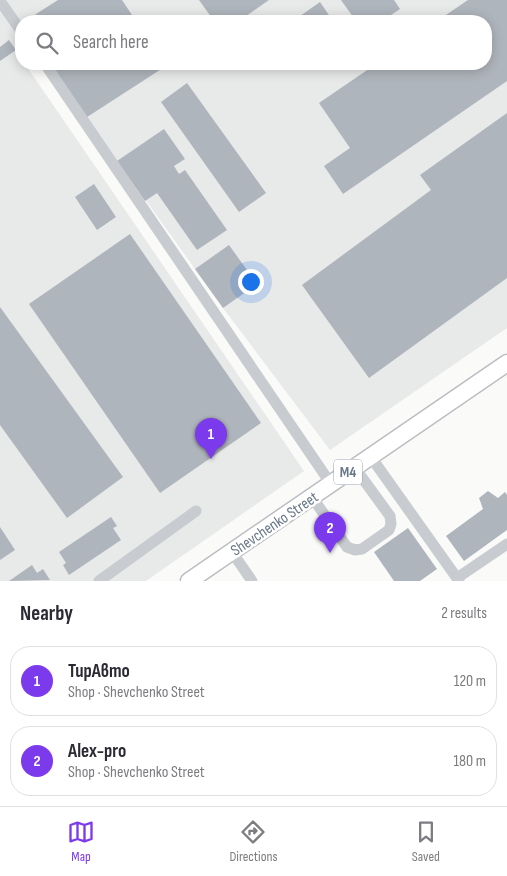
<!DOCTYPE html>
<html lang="en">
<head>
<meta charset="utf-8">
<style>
	body { margin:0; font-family:"Sofia Sans Condensed",sans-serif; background:#f7f7f7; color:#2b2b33 }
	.you { position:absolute; left:250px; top:281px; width:18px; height:18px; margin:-12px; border:4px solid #fff; border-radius:50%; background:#1a73e8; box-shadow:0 0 0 8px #1a73e833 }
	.badge { display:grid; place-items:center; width:32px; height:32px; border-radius:50%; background:#7c3aed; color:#fff; font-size:16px; font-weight:700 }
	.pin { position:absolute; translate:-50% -41px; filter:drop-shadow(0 1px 2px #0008) }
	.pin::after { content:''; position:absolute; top:26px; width:18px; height:15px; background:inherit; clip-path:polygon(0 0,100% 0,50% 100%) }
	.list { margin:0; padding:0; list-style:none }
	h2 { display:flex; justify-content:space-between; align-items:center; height:65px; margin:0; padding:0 20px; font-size:21px }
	h2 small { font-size:16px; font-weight:400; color:#7c7c81 }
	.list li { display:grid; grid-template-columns:32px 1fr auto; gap:15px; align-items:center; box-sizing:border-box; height:70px; margin:0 10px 10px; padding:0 10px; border:1px solid #e1e1e2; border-radius:20px }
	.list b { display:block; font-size:19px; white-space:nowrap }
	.list p { margin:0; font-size:16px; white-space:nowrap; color:#7c7c81 }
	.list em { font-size:16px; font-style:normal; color:#7c7c81 }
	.icon { flex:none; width:28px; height:28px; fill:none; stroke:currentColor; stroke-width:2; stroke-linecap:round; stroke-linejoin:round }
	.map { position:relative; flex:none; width:507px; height:581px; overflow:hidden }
	.search { position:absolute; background:#fff; box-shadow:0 2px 12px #0003; left:15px; right:15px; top:15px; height:55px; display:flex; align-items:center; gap:12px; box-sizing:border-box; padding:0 18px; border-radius:20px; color:#7c7c81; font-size:19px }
	.sheet { height:225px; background:#fff }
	nav { display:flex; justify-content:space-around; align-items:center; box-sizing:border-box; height:70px; border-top:1px solid #e1e1e2; background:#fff; font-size:14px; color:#7c7c81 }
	nav a { display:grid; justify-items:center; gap:2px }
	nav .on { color:#7c3aed }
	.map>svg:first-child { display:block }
</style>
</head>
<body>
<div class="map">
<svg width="507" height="581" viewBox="0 0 507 581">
	<rect width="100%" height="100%" fill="#fafaf8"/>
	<!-- built -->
	<path fill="#e8e9e9" d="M0,0H507V328L330,450L223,308L48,64H486V21H21V23L20,20L16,50L21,58V64H25L304,471L146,581H0Z"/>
	<!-- building -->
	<g fill="#afb5bc">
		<path d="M58,0H122L136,21H25Z"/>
		<path d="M199,0H269L239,21H214Z"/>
		<path d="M341,0H394L400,9L382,21H356Z"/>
		<path d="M468,0H507V81L343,194L324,166L350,148L319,103L376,64H486V21H437Z"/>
		<path d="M320,2L333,21H293Z"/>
		<path d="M9,40L16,50L0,61V47Z"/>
		<path d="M48,64H164L166,66L84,119Z"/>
		<path d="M187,83L266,193L239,212L161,102Z"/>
		<path d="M507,113V278L369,378L302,285L431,190L420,175Z"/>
		<path d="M164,129L185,159L174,166L179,174L185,170L227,230L197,250L157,193L145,201L117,161Z"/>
		<path d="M94,184L116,217L97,230L75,197Z"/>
		<path d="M130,234L261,423L160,493L29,304Z"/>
		<path d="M229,245L257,284L223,308L195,269Z"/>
		<path d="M0,307L123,477L67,518L0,425Z"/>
		<path d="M488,491L498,498L505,492L507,495V530L464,561L446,536L483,509L479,498Z"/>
		<path d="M111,517L117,526L113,528L121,540L69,575L63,565L66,563L59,552Z"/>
		<path d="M0,527L15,550L0,560Z"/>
		<path d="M408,528L437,569L420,581H394L374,552Z"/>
		<path d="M32,565L37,573L43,569L50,580L9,581Z"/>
	</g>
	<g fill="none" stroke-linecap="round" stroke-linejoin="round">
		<!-- highway casing -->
		<g stroke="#bbbdc1" stroke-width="19">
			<path id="highway" d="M189,581L507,363"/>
		</g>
		<!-- minor -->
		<g stroke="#c8cbcf" stroke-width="11">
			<path d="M0,1L21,31"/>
			<path d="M45,64L331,484"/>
			<path d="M371,457L459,581"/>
			<path d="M312,497L347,547L355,550L362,549L389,530L391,524L390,516L355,468"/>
			<path d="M232,552L252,581"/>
			<path d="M457,578L507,544"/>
			<path d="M99,581L196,511"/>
		</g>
		<!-- highway -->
		<use href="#highway" stroke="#fff" stroke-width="16"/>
	</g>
	<g text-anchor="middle" stroke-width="5" stroke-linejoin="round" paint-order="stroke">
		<!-- shield labels -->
		<rect fill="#fff" stroke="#96a0ac" stroke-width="1" x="334" y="459.5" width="28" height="25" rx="4"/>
		<g font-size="15" font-weight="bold" fill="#697788">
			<text x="348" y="477">M4</text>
		</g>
		<!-- street labels -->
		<g font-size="16" fill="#697788" stroke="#fff">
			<text transform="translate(274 523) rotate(-34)" y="6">Shevchenko Street</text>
		</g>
	</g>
</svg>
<div class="you"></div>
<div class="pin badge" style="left:211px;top:459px">1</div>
<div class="pin badge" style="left:330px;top:553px">2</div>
<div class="search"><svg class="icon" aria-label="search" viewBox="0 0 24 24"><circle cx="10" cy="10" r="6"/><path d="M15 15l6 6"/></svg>Search here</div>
</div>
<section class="sheet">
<h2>Nearby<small>2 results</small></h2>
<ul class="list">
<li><span class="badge">1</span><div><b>ТирАвто</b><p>Shop · Shevchenko Street</p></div><em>120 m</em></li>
<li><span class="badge">2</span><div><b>Alex-pro</b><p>Shop · Shevchenko Street</p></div><em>180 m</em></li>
</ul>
</section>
<nav>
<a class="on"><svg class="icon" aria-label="map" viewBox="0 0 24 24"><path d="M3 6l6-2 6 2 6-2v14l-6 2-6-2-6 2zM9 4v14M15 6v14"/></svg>Map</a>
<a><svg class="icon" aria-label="directions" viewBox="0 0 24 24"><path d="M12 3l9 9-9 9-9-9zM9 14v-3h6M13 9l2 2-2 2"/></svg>Directions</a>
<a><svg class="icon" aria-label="saved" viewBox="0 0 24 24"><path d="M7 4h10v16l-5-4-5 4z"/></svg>Saved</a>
</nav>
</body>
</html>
